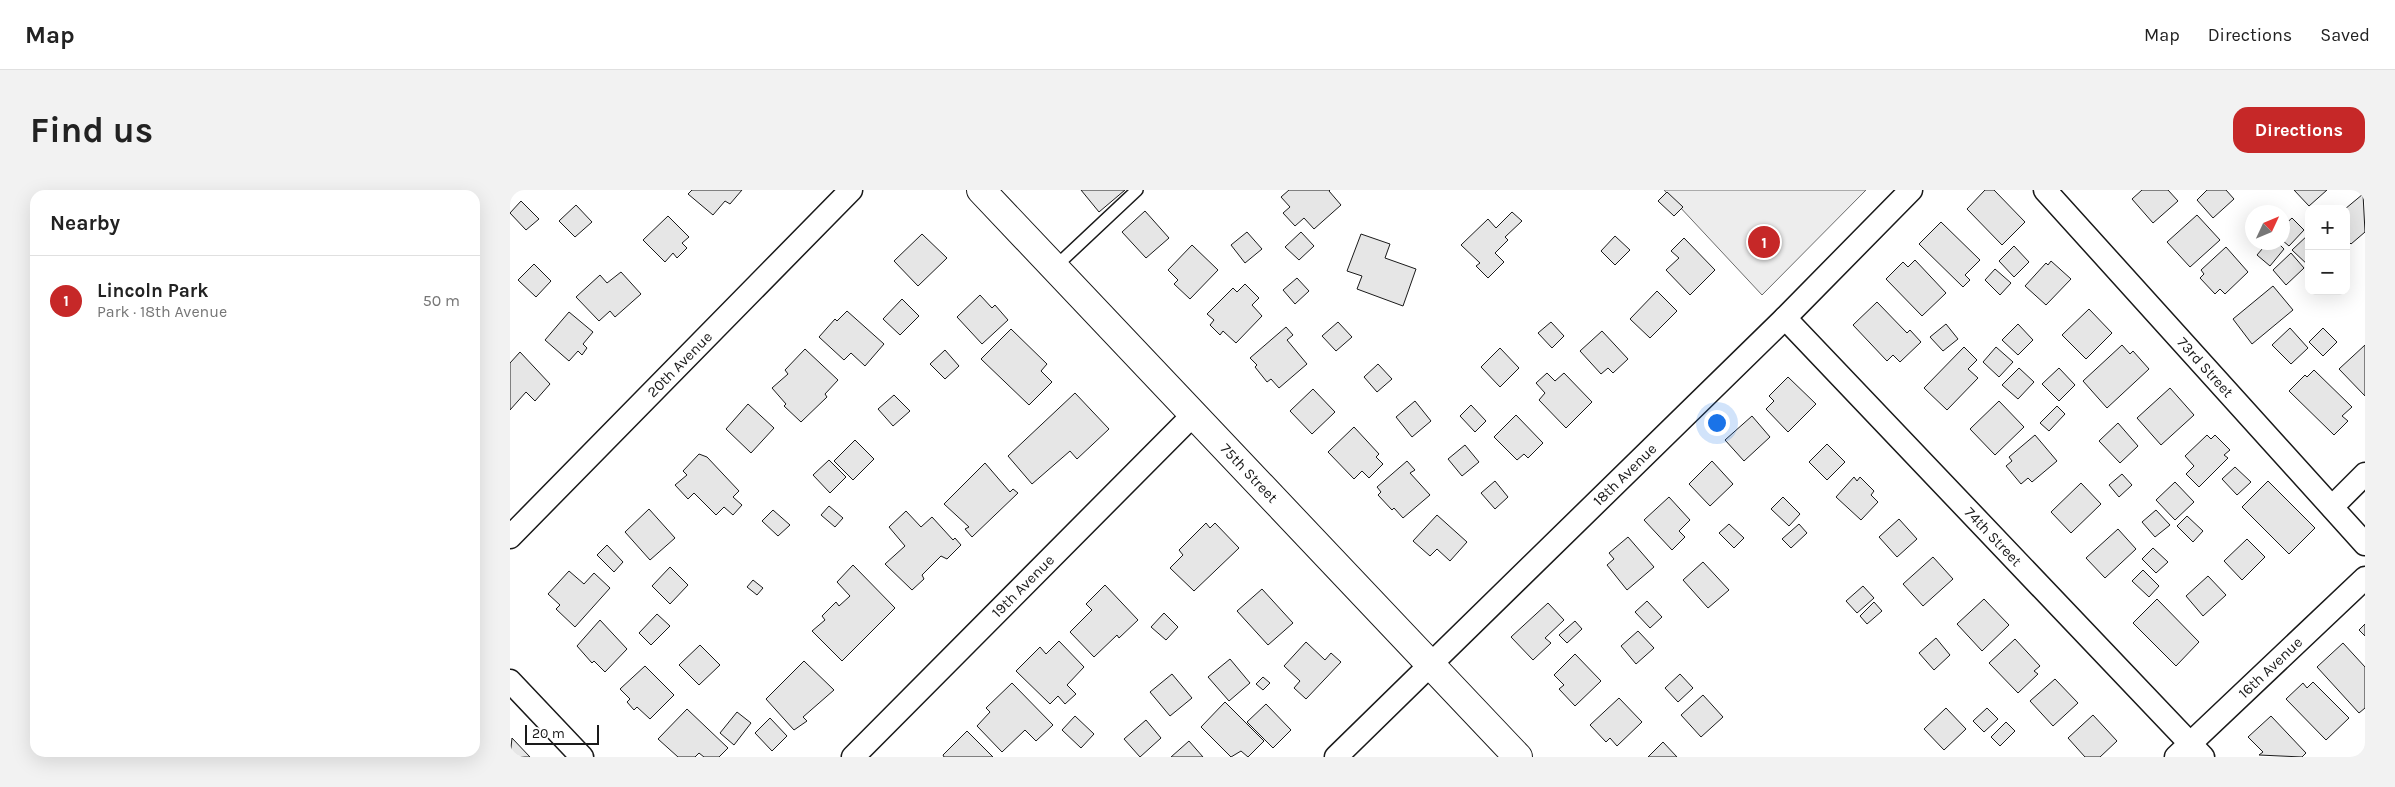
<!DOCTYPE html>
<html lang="en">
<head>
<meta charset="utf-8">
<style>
	body { margin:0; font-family:Karla,sans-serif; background:#f2f2f2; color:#222 }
	.controls { position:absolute; right:15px; top:15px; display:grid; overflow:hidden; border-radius:10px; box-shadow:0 5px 20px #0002 }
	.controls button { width:45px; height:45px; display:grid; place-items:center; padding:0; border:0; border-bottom:1px solid #e0e0e0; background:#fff; color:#222; font:25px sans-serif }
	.compass { position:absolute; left:1735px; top:15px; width:45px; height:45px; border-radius:50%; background:#fff; box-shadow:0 5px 20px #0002; rotate:46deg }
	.scale { position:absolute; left:15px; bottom:12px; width:74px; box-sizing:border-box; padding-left:5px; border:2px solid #1a1a1a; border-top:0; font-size:14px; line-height:18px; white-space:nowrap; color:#1a1a1a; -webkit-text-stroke:4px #fff; paint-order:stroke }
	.you { position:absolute; left:1206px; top:232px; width:18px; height:18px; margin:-12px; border:4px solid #fff; border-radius:50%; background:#1a73e8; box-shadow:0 0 0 8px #1a73e833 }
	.badge { display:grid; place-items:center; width:32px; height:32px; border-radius:50%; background:#c62828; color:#fff; font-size:16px; font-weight:700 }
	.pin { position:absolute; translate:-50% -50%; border:2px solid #fff; box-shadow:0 1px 5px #0006 }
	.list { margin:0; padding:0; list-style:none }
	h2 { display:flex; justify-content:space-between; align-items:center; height:65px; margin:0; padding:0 20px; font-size:21px }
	h2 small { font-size:16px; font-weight:400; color:#767676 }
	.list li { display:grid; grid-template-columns:32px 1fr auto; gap:15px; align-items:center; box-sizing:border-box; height:90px; padding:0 20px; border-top:1px solid #e0e0e0 }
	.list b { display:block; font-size:19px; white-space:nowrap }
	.list p { margin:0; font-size:16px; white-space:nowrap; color:#767676 }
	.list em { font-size:16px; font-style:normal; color:#767676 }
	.map { position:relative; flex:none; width:1855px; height:567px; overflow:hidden; border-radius:15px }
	header { display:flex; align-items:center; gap:30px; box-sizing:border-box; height:70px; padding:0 25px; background:#fff; border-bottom:1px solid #e0e0e0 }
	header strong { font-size:24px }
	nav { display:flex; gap:28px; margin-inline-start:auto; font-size:18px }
	.intro { display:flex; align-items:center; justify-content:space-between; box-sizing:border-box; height:120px; padding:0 30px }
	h1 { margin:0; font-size:35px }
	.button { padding:12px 22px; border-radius:15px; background:#c62828; color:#fff; font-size:18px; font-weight:700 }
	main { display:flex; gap:30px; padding:0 30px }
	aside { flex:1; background:#fff; border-radius:15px; box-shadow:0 5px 20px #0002 }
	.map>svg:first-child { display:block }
</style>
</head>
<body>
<header>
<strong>Map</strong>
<nav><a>Map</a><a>Directions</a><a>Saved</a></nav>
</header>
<div class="intro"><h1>Find us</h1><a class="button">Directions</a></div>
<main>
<aside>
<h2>Nearby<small></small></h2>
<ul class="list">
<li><span class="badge">1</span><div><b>Lincoln Park</b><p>Park · 18th Avenue</p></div><em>50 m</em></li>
</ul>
</aside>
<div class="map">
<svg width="1855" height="567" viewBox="0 0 1855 567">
	<rect width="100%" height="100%" fill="#fff"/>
	<!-- green -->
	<path fill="#ededed" stroke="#6a6a6a" d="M1154,0H1356L1252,105Z"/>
	<!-- building -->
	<g fill="#e6e6e6" stroke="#1a1a1a">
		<path d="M182,0H232L220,14L215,11L203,25L178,4Z"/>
		<path d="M571,0H615L589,22Z"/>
		<path d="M779,0H820L819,1L831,15L804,39L794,28L785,36L773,23L780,17L771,7Z"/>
		<path d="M1475,0H1484L1515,32L1492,55L1457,19Z"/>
		<path d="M1632,0H1658L1668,11L1643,33L1622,9Z"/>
		<path d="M1697,0H1716L1724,9L1703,28L1687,10Z"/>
		<path d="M1784,0H1817L1799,16Z"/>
		<path d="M1157,2L1173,17L1164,26L1148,11Z"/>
		<path d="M1853,4L1855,42L1841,54L1836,49L1835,19Z"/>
		<path d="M11,11L29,29L16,40L0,23Z"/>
		<path d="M66,15L82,32L65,47L49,31Z"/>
		<path d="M635,21L659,48L636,68L612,42Z"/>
		<path d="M1002,22L1012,31L995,47L998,50L985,63L994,72L978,88L966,76L970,73L951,55L978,29L986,38Z"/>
		<path d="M1687,25L1710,50L1680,77L1657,52Z"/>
		<path d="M158,26L179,47L172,53L177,58L167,68L163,63L155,72L133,50Z"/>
		<path d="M1782,28L1794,40L1779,56L1772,50V37Z"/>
		<path d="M1431,32L1470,70L1455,85L1460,90L1453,97L1409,54Z"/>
		<path d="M737,42L752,59L735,73L721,55Z"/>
		<path d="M791,42L804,56L789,70L775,57Z"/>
		<path d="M412,44L437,68L408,96L384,71Z"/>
		<path d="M851,44L880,54L875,68L906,79L893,116L847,99L852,86L837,81Z"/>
		<path d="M1799,44V76L1782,60Z"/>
		<path d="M1105,46L1120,60L1105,75L1091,61Z"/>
		<path d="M1174,48L1205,80L1180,105L1156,80L1169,68L1161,61Z"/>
		<path d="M1758,52H1767L1774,59L1760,76L1747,65Z"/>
		<path d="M682,55L708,80L680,109L664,94L668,90L658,80Z"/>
		<path d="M1504,56L1519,72L1504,87L1489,71Z"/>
		<path d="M1716,57L1738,82L1715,104L1710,99L1705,104L1690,88L1694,84L1691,80Z"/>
		<path d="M1781,63L1794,78L1776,95L1763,80Z"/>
		<path d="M1405,70L1436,103L1412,126L1376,89L1393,72L1398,77Z"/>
		<path d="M1541,71L1561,89L1536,115L1515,96L1536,73L1538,75Z"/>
		<path d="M24,74L41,91L26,107L8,90Z"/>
		<path d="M1485,79L1501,93L1490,105L1475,90Z"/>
		<path d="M111,82L131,104L105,127L100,121L89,131L66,107L90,85L97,93Z"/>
		<path d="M787,88L799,101L785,114L773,100Z"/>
		<path d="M735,94L749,108L742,115L752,126L726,153L713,141L710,145L700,135L704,130L697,124L723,98L727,102Z"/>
		<path d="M1763,96L1783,120L1742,154L1723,129Z"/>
		<path d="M1147,101L1167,121L1140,148L1120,129Z"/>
		<path d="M470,105L482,118L485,115L498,130L472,154L447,127Z"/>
		<path d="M392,109L409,126L390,145L373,129Z"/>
		<path d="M1367,112L1397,143L1400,140L1411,152L1390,172L1383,165L1377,171L1343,135Z"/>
		<path d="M1579,119L1602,143L1576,169L1552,145Z"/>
		<path d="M337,121L374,154L355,176L341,163L334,170L309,147L325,129L327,131Z"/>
		<path d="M59,122L83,142L73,154L77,158L72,165L68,161L59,171L35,150Z"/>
		<path d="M828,132L842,147L826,161L812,146Z"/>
		<path d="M1041,132L1054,146L1042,158L1028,143Z"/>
		<path d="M1436,134L1448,149L1433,161L1420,147Z"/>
		<path d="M1508,134L1523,150L1508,165L1492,150Z"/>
		<path d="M776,137L783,145L777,150L797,174L769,198L761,189L757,192L745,177L747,175L740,168Z"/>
		<path d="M1780,138L1798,158L1781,174L1762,155Z"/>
		<path d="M1813,138L1827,152L1813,166L1799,152Z"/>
		<path d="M501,139L537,174L531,181L542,192L519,215L471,169Z"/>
		<path d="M1092,141L1118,169L1103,183L1098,178L1091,184L1070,161Z"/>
		<path d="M1612,155L1620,164L1623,161L1639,179L1597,218L1573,191Z"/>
		<path d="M1855,155V206L1829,179Z"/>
		<path d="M1454,157L1467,170L1458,179L1468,188L1437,220L1414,198Z"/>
		<path d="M1486,157L1503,172L1489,187L1473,172Z"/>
		<path d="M990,158L1009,178L990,197L971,177Z"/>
		<path d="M295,159L328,190L315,204L317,207L291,232L274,216L276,214L262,198L278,184L275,180Z"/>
		<path d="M435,160L449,176L435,189L420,174Z"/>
		<path d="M10,162L40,194L25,211L16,202L0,220V173Z"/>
		<path d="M868,174L882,189L867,202L854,187Z"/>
		<path d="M1509,178L1524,192L1508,209L1492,195Z"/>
		<path d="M1549,178L1565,195L1549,211L1532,194Z"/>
		<path d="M1804,180L1842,217L1832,226L1838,231L1824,245L1779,201L1795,185L1797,187Z"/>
		<path d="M1037,183L1045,191L1054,183L1082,212L1056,238L1029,210L1035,203L1026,193Z"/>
		<path d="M1278,187L1306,214L1278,242L1256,219L1264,211L1259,206Z"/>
		<path d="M1660,198L1684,225L1651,255L1627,228Z"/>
		<path d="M803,199L825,222L802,244L780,221Z"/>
		<path d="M565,203L599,239L567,269L560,261L522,294L498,266Z"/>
		<path d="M384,205L400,221L383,236L368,219Z"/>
		<path d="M905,211L921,231L902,247L886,227Z"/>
		<path d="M1489,211L1514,237L1485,265L1460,239Z"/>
		<path d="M238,214L264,238L241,263L216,239Z"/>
		<path d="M961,215L976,231L965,242L950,226Z"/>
		<path d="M1547,216L1555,224L1539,241L1530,233Z"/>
		<path d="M1006,225L1033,253L1018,268L1014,264L1007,270L984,247Z"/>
		<path d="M1242,226L1260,247L1234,271L1215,250Z"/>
		<path d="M1608,233L1628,256L1610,273L1589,251Z"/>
		<path d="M844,237L869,264L866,267L873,274L859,288L852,281L844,289L818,262Z"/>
		<path d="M1525,245L1547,271L1522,292L1518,288L1511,294L1496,276L1502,271L1499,267Z"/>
		<path d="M1697,245L1701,249L1705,245L1720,260L1714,265L1718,268L1689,297L1676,284L1684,276L1675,266Z"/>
		<path d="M345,250L364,269L343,290L324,271Z"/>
		<path d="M1317,254L1335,272L1317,290L1299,272Z"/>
		<path d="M955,255L969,272L952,286L938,269Z"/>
		<path d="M189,264L197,267L229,301L223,307L232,315L223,325L214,317L206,325L184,303L178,309L165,295L177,285L173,281Z"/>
		<path d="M319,270L336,287L320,303L303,285Z"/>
		<path d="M897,271L905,280L900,283L920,305L893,328L884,318L882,320L868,305L871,302L867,297Z"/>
		<path d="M1202,271L1223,294L1200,316L1179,294Z"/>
		<path d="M475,273L500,302L503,299L508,303L462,347L455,339L459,337L434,314Z"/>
		<path d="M1725,277L1741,292L1727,305L1712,289Z"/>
		<path d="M1612,284L1622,295L1609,307L1599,295Z"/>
		<path d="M1344,287L1347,291L1350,287L1364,301L1361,305L1368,312L1351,330L1326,307Z"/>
		<path d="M985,291L998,307L985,319L971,303Z"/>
		<path d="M1758,291L1805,338L1779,364L1732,317Z"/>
		<path d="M1665,292L1684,312L1665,330L1646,310Z"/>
		<path d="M1571,293L1591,314L1561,343L1541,322Z"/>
		<path d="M1159,307L1180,330L1169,341L1175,347L1162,360L1134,330Z"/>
		<path d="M1273,307L1290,324L1279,336L1261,319Z"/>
		<path d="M319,316L333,328L325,337L311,325Z"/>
		<path d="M139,319L165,348L140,370L115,342Z"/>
		<path d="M263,320L280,335L268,346L252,331Z"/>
		<path d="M1646,320L1660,335L1645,347L1632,332Z"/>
		<path d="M396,321L411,337L422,327L443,350L445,348L451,355L437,369L431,366L412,385L414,389L402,400L375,374L395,356L379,337Z"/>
		<path d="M927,325L957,352L940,371L927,359L920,366L903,351Z"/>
		<path d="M1677,326L1693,341L1683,352L1667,336Z"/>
		<path d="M1389,329L1407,349L1387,367L1369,347Z"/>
		<path d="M696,333L700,338L705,333L729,358L684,401L660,378L673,365L669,360Z"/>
		<path d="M1219,334L1234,348L1224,358L1209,343Z"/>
		<path d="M1289,334L1297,343L1281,358L1272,349Z"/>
		<path d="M1608,339L1626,359L1595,388L1576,368Z"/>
		<path d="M1118,347L1144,377L1117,400L1097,375L1104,369L1099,363Z"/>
		<path d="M1737,349L1755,367L1732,390L1714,371Z"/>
		<path d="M97,355L113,372L104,382L87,365Z"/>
		<path d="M1643,358L1658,372L1646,383L1632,369Z"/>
		<path d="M1423,367L1443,389L1413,416L1393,394Z"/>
		<path d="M1193,372L1219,400L1198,418L1173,390Z"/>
		<path d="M343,375L385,418L332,471L302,441L315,430L312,426L326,412L329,416L340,406L327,392Z"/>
		<path d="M160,377L178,395L160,414L142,396Z"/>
		<path d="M1633,380L1649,396L1639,407L1622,391Z"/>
		<path d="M59,381L74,394L84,383L100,398L65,437L46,419L50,415L38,404Z"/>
		<path d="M1698,386L1716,405L1693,426L1676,406Z"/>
		<path d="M243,390L253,398L247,405L237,397Z"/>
		<path d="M595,395L628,430L609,448L607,445L584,467L560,442L582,420L576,414Z"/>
		<path d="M1353,396L1364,408L1347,423L1336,411Z"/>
		<path d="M752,399L783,433L758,455L727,421Z"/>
		<path d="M1474,409L1499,435L1472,461L1447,434Z"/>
		<path d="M1647,409L1689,452L1666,476L1623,433Z"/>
		<path d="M1137,411L1152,427L1140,438L1125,422Z"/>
		<path d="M1364,412L1372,421L1357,434L1350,426Z"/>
		<path d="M1038,413L1054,430L1035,448L1041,453L1023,470L1001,447Z"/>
		<path d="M654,423L668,437L656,450L641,437Z"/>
		<path d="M147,424L160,436L141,455L129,443Z"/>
		<path d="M90,430L117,459L95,482L84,471L82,473L67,456Z"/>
		<path d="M1065,431L1072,439L1057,453L1049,445Z"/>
		<path d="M1855,434V446L1849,440Z"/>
		<path d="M1128,441L1144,458L1126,474L1111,456Z"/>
		<path d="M1426,448L1440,465L1424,480L1409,463Z"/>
		<path d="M1505,449L1530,476L1524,481L1528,484L1508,503L1479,473Z"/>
		<path d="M549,451L574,477L557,495L566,504L555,514L548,506L540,514L506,481L530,457L536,464Z"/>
		<path d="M796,452L815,470L821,463L831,472L796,509L784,498L790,491L774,476Z"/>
		<path d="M1833,453L1855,477V518L1849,523L1807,477Z"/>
		<path d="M190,455L210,475L189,495L169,475Z"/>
		<path d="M1065,464L1091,491L1065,516L1049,499L1054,495L1044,485Z"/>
		<path d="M720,469L740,493L719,511L698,487Z"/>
		<path d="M294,471L324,500L293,527L297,531L284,540L256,509Z"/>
		<path d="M135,476L164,505L140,529L127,517L124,520L117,512L120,509L110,499Z"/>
		<path d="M662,484L682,508L660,526L640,502Z"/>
		<path d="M1170,484L1183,498L1168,512L1155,498Z"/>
		<path d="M753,487L760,493L753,500L746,494Z"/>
		<path d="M1545,489L1568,513L1543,536L1520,511Z"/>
		<path d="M1803,492L1839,528L1816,550L1776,509L1793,493L1797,498Z"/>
		<path d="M502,493L543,535L526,551L515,540L492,562L467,536L480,522L476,518Z"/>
		<path d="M1193,505L1213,527L1191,547L1171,525Z"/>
		<path d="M1109,508L1132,532L1107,556L1100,548L1096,552L1080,535Z"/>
		<path d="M715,512L754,551L738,567L731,561L721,567L691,537Z"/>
		<path d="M756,514L781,540L763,558L737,532Z"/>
		<path d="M1436,518L1456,539L1434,560L1414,539Z"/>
		<path d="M1477,518L1488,529L1474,542L1463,531Z"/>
		<path d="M177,519L218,558L209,567H194L189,563L185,567H168L148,549Z"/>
		<path d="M227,522L241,533L224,555L210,543Z"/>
		<path d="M1583,525L1607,551L1590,567H1575L1558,548Z"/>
		<path d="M565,526L584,544L571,558L552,540Z"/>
		<path d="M1761,526L1796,563L1792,567L1749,565L1753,562L1738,547Z"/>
		<path d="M260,528L277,546L262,561L245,543Z"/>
		<path d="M636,530L651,548L630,567L614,549Z"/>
		<path d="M1496,532L1505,541L1490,556L1481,547Z"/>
		<path d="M457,541L483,567H434L433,565Z"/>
		<path d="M2,548L20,567H0Z"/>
		<path d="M679,551L693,567H661Z"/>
		<path d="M1153,552L1167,567H1138Z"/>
	</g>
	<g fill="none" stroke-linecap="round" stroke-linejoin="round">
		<!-- lane casing -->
		<g stroke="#1a1a1a" stroke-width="14">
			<path id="lane" d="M545,77L627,0"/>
		</g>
		<!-- street casing -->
		<g stroke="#1a1a1a" stroke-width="25">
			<g id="street">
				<path id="s1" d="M1535,0L1855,354"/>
				<path id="s2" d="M1275,128L1693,567"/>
				<path d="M1822,317L1855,284"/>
				<path id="s3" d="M0,347L341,0"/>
				<path d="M0,491L72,567"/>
				<path id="s4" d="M343,567L684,224"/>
				<path id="s5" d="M826,567L1275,128L1401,0"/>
				<path id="s6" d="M1666,567L1855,388"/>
			</g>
		</g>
		<!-- secondary casing -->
		<g stroke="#1a1a1a" stroke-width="30">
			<g id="secondary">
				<path id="s7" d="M471,0L1008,567"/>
			</g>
		</g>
		<!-- lane -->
		<use href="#lane" stroke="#fff" stroke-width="11"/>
		<!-- street -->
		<use href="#street" stroke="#fff" stroke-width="22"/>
		<!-- secondary -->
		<use href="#secondary" stroke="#fff" stroke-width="28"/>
	</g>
	<g text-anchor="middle" stroke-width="4" stroke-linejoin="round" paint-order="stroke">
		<!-- street labels -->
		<g font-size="15" fill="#1a1a1a" stroke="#fff">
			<text dy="5" stroke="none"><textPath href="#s3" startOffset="242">20th Avenue</textPath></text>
			<text dy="5" stroke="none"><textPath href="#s1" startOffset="239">73rd Street</textPath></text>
			<text dy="5" stroke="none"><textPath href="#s7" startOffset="390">75th Street</textPath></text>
			<text dy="5" stroke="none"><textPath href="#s5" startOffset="404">18th Avenue</textPath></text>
			<text dy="5" stroke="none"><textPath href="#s2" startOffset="302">74th Street</textPath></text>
			<text dy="5" stroke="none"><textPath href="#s4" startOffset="241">19th Avenue</textPath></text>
			<text dy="5" stroke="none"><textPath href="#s6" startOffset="130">16th Avenue</textPath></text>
		</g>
	</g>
</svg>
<div class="controls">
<button>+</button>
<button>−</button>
</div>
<svg class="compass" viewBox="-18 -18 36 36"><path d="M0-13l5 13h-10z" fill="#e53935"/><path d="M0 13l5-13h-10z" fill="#767676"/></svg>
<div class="scale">20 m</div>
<div class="you"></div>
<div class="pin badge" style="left:1254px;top:52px">1</div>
</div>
</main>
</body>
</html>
